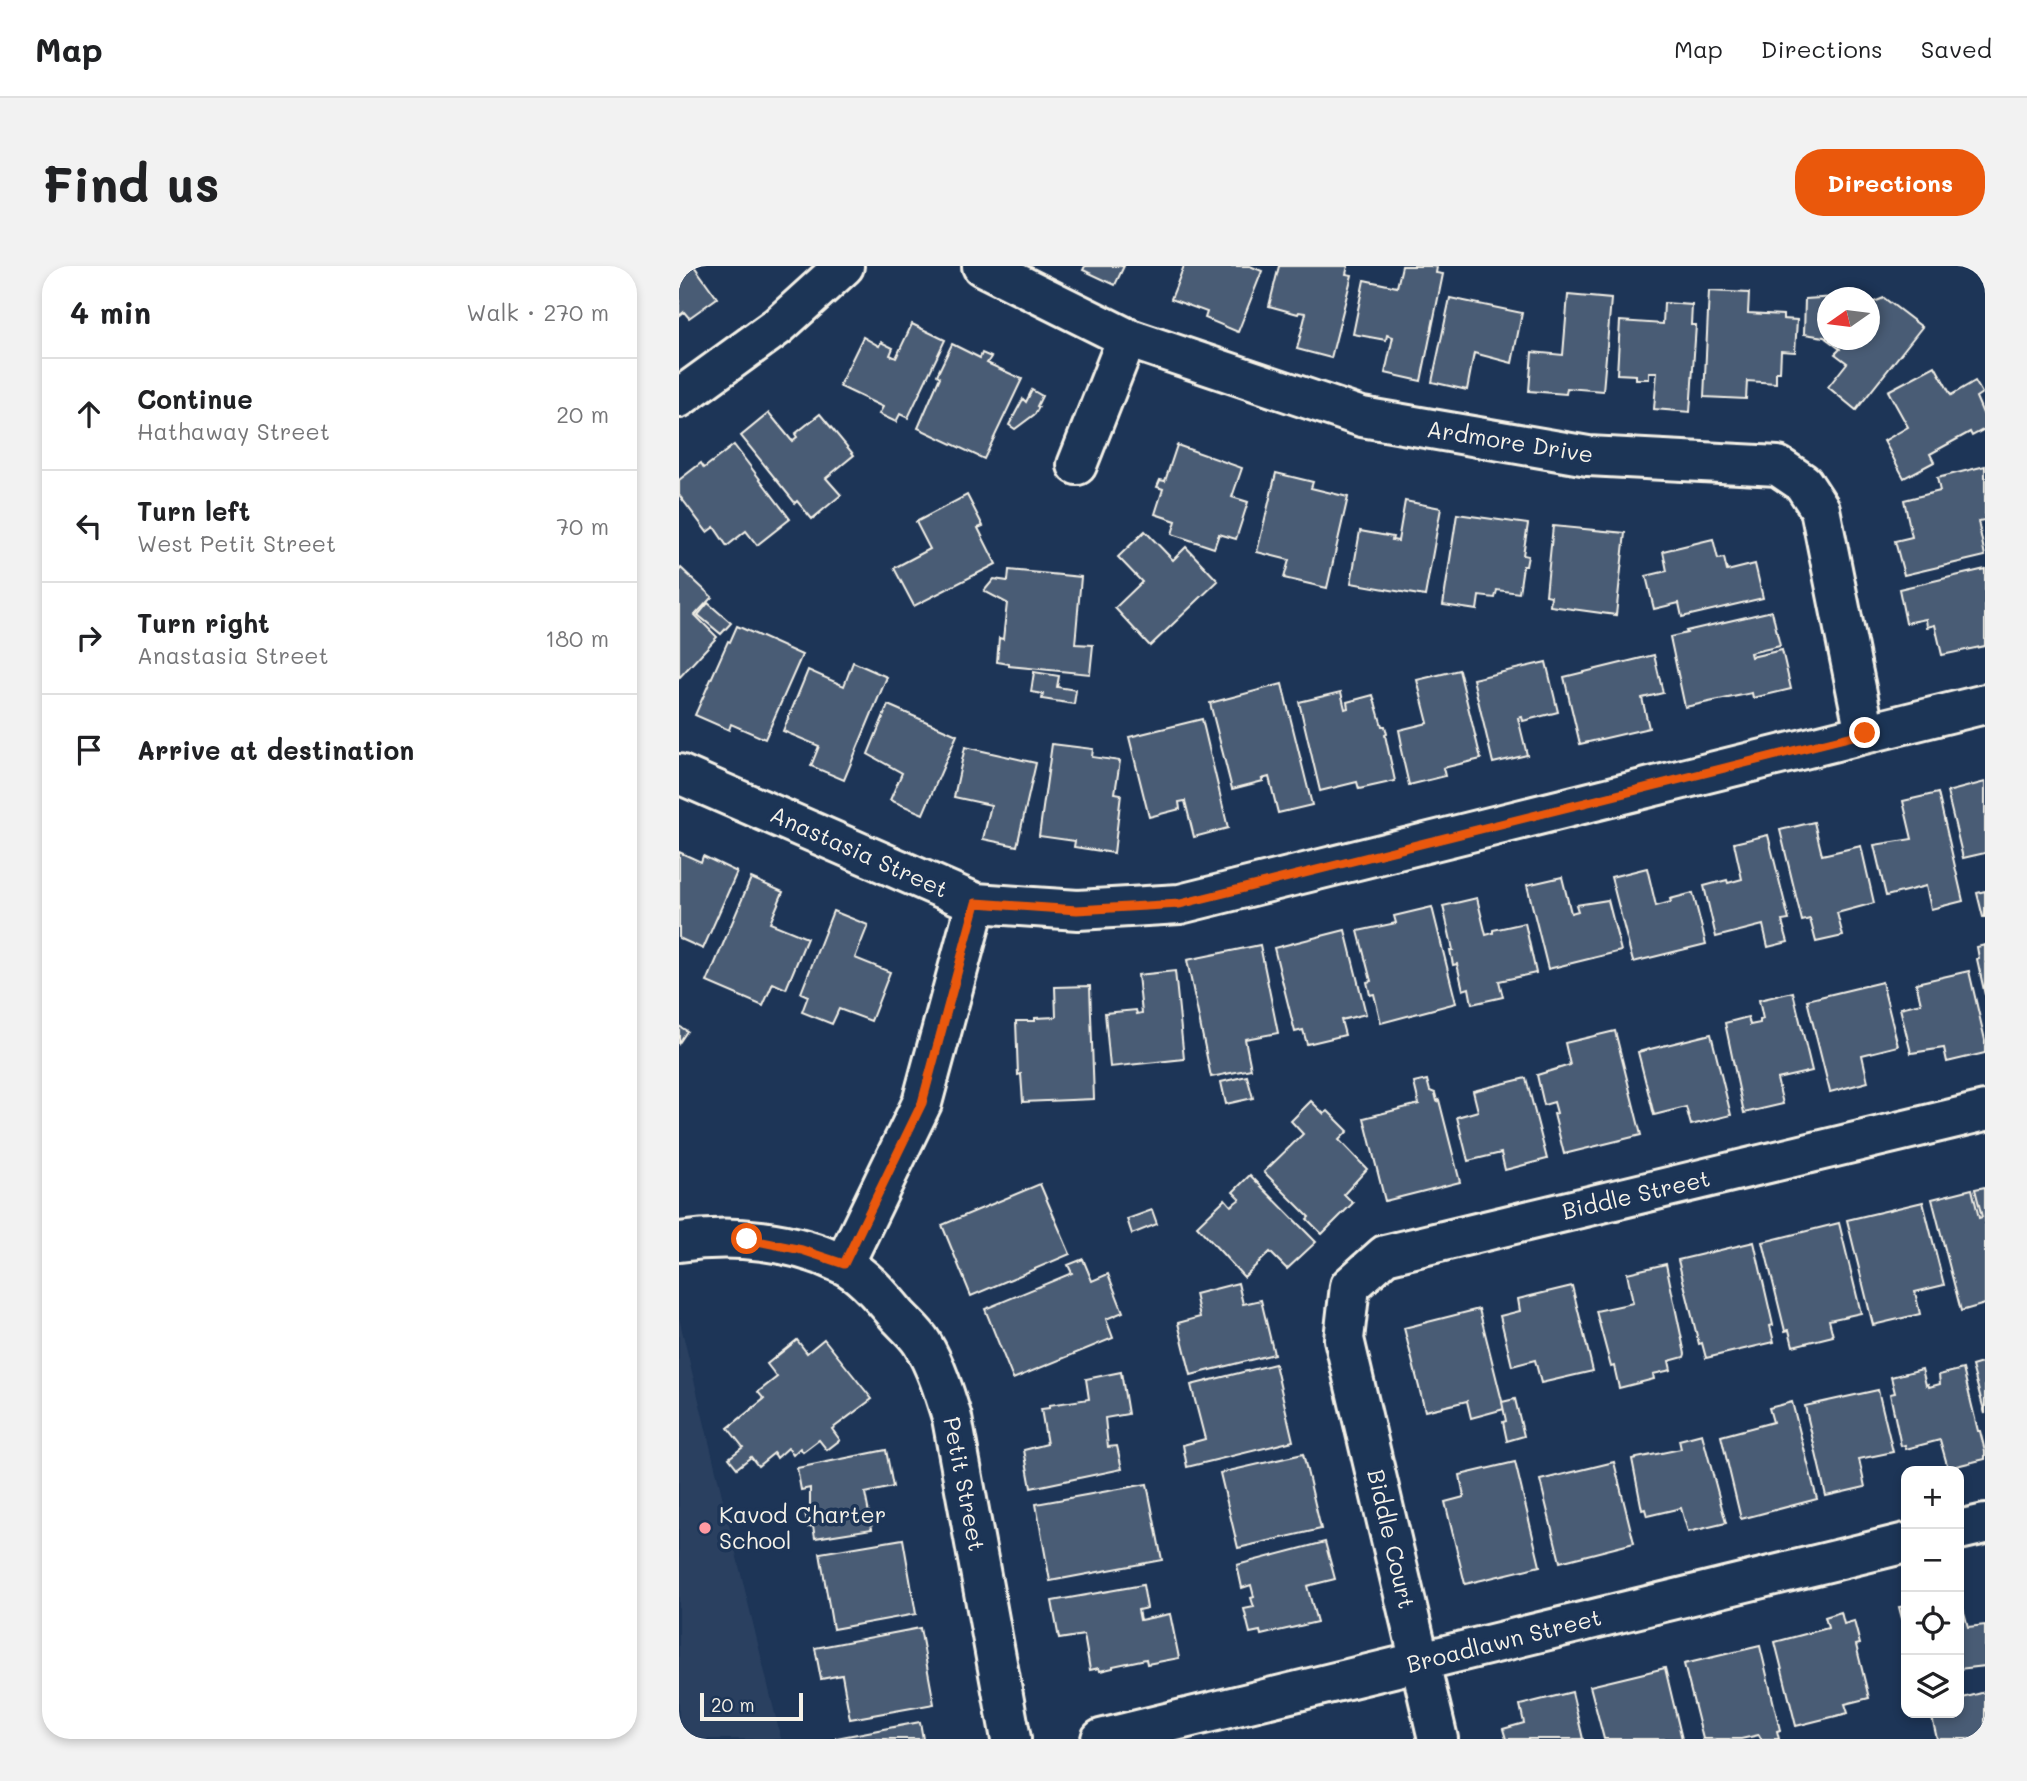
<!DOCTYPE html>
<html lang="en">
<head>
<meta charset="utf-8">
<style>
	body { margin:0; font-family:Mali,sans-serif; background:#f2f2f2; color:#202124 }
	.controls { position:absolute; right:21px; bottom:21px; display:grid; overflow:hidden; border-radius:14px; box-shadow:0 4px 10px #0003 }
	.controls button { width:63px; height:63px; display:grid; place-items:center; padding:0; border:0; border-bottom:2px solid #e0e0e0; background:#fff; color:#202124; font:35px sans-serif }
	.compass { position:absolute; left:1138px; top:21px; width:63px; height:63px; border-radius:50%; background:#fff; box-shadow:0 4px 10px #0003; rotate:256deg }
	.scale { position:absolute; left:21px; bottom:18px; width:103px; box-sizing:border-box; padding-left:7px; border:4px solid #f4f1e8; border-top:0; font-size:19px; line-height:24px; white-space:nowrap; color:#f4f1e8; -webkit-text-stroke:5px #1d3557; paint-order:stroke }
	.stop { position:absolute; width:21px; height:21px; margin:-16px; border:5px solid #ea580c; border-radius:50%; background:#fff }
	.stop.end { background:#ea580c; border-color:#fff; box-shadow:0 2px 7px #0008 }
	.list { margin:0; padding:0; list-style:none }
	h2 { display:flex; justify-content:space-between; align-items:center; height:91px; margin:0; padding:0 28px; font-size:30px }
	h2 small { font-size:23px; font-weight:400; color:#757577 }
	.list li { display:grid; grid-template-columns:46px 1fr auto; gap:21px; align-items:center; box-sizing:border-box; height:112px; padding:0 28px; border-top:2px solid #e0e0e0 }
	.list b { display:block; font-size:26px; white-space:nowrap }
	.list p { margin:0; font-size:23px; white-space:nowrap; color:#757577 }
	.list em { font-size:23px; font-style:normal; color:#757577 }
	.icon { flex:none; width:38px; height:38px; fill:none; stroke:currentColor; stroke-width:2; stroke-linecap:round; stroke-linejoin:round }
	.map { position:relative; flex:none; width:1306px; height:1473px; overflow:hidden; border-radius:28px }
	header { display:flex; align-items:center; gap:42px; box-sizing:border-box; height:98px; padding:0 35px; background:#fff; border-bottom:2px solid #e0e0e0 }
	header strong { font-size:33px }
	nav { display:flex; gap:38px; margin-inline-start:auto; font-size:24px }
	.intro { display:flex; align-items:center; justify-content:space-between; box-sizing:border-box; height:168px; padding:0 42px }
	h1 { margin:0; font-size:49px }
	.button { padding:18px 32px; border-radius:28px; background:#ea580c; color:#fff; font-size:24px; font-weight:700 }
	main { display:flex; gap:42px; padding:0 42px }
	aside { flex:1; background:#fff; border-radius:28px; box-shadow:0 4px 10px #0003 }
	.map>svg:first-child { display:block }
</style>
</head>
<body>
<header>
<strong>Map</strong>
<nav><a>Map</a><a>Directions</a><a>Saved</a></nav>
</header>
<div class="intro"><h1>Find us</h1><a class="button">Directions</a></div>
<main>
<aside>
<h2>4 min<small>Walk · 270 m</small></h2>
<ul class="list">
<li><svg class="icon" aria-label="ahead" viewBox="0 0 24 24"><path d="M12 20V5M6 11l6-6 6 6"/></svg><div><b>Continue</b><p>Hathaway Street</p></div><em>20 m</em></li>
<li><svg class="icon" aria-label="left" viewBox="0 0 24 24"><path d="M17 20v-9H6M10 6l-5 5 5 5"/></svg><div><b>Turn left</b><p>West Petit Street</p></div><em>70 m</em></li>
<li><svg class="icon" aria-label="right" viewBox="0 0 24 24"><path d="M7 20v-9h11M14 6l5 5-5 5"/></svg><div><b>Turn right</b><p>Anastasia Street</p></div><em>180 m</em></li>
<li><svg class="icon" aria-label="arrive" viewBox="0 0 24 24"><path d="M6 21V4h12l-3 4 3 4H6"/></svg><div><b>Arrive at destination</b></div></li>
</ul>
</aside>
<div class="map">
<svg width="1306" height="1473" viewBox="0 0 1306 1473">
	<rect width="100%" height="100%" fill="#1d3557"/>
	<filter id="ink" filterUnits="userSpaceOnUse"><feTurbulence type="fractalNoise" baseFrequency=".0143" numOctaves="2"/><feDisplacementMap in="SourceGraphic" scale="14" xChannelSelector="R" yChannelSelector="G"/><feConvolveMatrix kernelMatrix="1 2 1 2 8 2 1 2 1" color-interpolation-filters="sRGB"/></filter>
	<g filter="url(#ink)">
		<!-- built -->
		<path fill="#2a4060" d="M0,1052L102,1473H0Z"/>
		<!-- building -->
		<g fill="#485b74" stroke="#f4f1e8" stroke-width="2">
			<path d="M0,0H15L38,32L10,52L5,46L0,50Z"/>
			<path d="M406,0H445L436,19L404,4Z"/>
			<path d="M505,0H571L583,5L559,66L526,52L528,46L492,33Z"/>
			<path d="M600,0H669L667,8L673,9L652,92L618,83L627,47L620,46L619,48L590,40Z"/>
			<path d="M723,0H751L758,1L757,7L764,8L742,115L706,107L714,71L708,69L707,74L674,68L685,14L718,21Z"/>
			<path d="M1030,25L1070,27L1069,47L1104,49V53L1118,54L1116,86L1102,85L1101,106H1097V117L1068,115L1067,133L1025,131Z"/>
			<path d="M889,29L932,33L924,125L888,122L887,128L850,125L853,86L884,89Z"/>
			<path d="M1174,30L1176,32H1148V73L1145,71L1125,68L1126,33Z"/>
			<path d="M771,32L843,47L833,97L795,87L788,124L753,116Z"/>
			<path d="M1205,32L1243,61L1177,144L1149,121L1168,97L1156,88L1161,83L1149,74H1190V38Z"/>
			<path d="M985,37L1013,39L1012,59H1017L1011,146L975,143L978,106H970V113H957V109L938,108L941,55L984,58Z"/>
			<path d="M233,58L266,74L229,152L221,148L217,156L200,148L204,141L160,120L184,71L200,80L202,76L214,82L211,89L217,92Z"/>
			<path d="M273,78L301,92L303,87L312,91L308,97L343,113L305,193L239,162L261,111L258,109Z"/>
			<path d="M1256,100L1272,129L1296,115L1303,127L1297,131L1306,152V163L1293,170L1291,166L1251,188L1255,196L1225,212L1205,175L1229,161L1209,125Z"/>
			<path d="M353,124L363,130L358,140L360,141L356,148L336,163L330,159L344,133L347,136Z"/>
			<path d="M90,147L113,175L118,171L116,168L141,148L175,189L147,212L162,229L133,253L118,235L116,237L62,170Z"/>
			<path d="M55,179L111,253L78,279L67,265L48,280L35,261L28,266L0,229V214L22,197L25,202Z"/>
			<path d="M498,179L563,202L553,231L569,236L557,273L540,268L535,282L493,268L497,255L476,248L484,223L478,221L481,214L486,215Z"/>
			<path d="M1306,200V254L1299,255L1306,290L1225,309L1216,275L1233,271L1225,234L1261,225L1258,212Z"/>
			<path d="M597,207L634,216L632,222L669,231L648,322L605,312L610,294L578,286Z"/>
			<path d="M288,229L304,260L299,262L317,298L235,340L215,302L251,283L237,256Z"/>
			<path d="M726,235L762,242L746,330L672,317L681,265L714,271L713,274L719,275Z"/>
			<path d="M778,248L849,258L844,289L849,290L847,300H844L840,327L818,324L816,332L800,330L798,344L764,339Z"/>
			<path d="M874,260L946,267L937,349L871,340L872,330L867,329Z"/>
			<path d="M466,265L494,294L507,281L539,315L471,380L436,342L463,316L439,291Z"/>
			<path d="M1034,273L1039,293L1045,292L1048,305L1076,298L1084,332L1003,351L1000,337L975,343L967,310L988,305L984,285Z"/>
			<path d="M2,302L33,331L16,349L38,371L0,412V305Z"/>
			<path d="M1306,303V380L1263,389L1256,359L1248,361L1247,353L1227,357L1220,323Z"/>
			<path d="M330,304L402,311L396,378L414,379L411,408L330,400V398L318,396L320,372L324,373L328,337L305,325L315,313L329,315Z"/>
			<path d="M29,337L52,357L42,368L19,349Z"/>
			<path d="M1093,345L1101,380L1071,387L1072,391L1103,384L1112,423L1074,432L1073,427L1006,441L991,371L1008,367L1007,365Z"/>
			<path d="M58,360L123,389L86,473L52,458L50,464L16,449L49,375L51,376Z"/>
			<path d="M975,389L984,427L963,432L970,462L901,478L885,411Z"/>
			<path d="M174,396L208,411L165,514L132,500L140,480L104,465L129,404L165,420Z"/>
			<path d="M867,396L879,446L844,455L843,451L839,452L848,489L814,497L794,413Z"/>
			<path d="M780,404L802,493L764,502L766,510L730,519L721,480L723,479L720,464L749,457L738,414Z"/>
			<path d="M355,406L380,410L378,421L397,424L395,438L363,433L364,428L352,426Z"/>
			<path d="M603,418L633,539L599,547L590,511L583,513L584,515L553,523L531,437Z"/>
			<path d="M662,426L666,443L669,442L668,436L694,429L703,460H706L708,468L706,469L716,515L680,523L678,516L641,525L620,436Z"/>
			<path d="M209,439L278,469L244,548L211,534L223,507L189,488Z"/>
			<path d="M523,453L549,562L515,571L506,535L500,536L501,543L470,551L450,471Z"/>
			<path d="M373,478L414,483L413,491L441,495L436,527L442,528L435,587L395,581L396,575L360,570Z"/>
			<path d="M286,481L357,497L338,580L304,573L312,539L275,531Z"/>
			<path d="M1306,516V587L1284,592L1268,526Z"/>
			<path d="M1259,527L1284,635L1252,643L1247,620L1207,630L1195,579L1233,573L1224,535Z"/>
			<path d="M1135,556L1143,589L1182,580L1195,637L1158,647L1164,670L1137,676L1131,653L1123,655L1101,564Z"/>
			<path d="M1089,569L1110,654L1103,655L1109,676L1089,681L1084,659L1037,671L1025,620L1048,614L1049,617L1063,613L1055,577Z"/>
			<path d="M0,586L22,596L24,590L58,606L24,683L0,672Z"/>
			<path d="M968,602L977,640L992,636L991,633L1014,627L1027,678L954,696L932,611Z"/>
			<path d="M883,611L892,647L899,645L897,639L929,634L942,685L869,703L848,619Z"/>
			<path d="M72,612L104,626L91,657L128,672L107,723L94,717L84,740L28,716Z"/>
			<path d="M1306,625V651H1304L1298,627Z"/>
			<path d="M798,632L807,669L814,667V664L846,657L857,707L820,715L824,731L793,738L790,722L784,724L778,698L774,699L771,684H774L764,640Z"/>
			<path d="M753,641L777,737L702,757L695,728L691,729L688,716L692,715L679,665L717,657L715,650Z"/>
			<path d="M154,645L189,659L176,692L211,706L192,755L160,743L153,758L123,746L129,730L122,727Z"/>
			<path d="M666,664L687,748L662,754L666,769L628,778L624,764L616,766L595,682Z"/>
			<path d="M581,679L599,767L566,773L572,803L532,811L508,694Z"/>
			<path d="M1306,679V729L1298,693L1300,692L1298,681Z"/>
			<path d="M496,705L505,793L431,801L426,747L457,744L458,748L463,747L459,709Z"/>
			<path d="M1290,705L1306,774V787L1268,796L1265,782L1232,787L1221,742L1242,737L1237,717Z"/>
			<path d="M1203,716L1219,780L1183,789L1189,816L1151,826L1128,734Z"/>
			<path d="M411,720L415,833L344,836L342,808L339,809L337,755H356V752L377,751L376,721Z"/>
			<path d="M1114,726L1133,805L1098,813L1104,838L1065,847L1046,757L1069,751L1071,759L1081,757V754L1084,753L1080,734Z"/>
			<path d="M0,760L8,765L0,777Z"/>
			<path d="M936,765L962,869L885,888L875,848L878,847L875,836L865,839L858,809L891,799L886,777Z"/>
			<path d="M1032,768L1052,849L1012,859L1007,841L975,849L959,786Z"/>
			<path d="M568,810L574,832L547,838L542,816Z"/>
			<path d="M847,812L868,893L826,904L822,887L789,895L778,851L799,845L794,825Z"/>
			<path d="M748,814L751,825L756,827L758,835L760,834L781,916L706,935L685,852L740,838L735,817Z"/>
			<path d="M632,835L645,848L649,845L669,865L660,874L688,903L665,928L674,937L643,968L628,953L630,951L585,906L624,868L612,855Z"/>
			<path d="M571,909L637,976L608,1003L591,986L565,1011L518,960L546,933L552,940L561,933L554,926Z"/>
			<path d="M361,918L391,988L292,1030L263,959Z"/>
			<path d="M1306,921V1038L1282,1045L1253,933L1293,923L1300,952L1303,951L1296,923Z"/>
			<path d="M1244,936L1265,1019L1236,1026L1241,1048L1194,1059L1168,954Z"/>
			<path d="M473,944L478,958L453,968L448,953Z"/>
			<path d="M1160,957L1182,1047L1150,1054L1154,1070L1114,1080L1110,1064L1106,1065L1084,976Z"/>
			<path d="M1075,976L1094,1059L1091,1060L1095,1076L1027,1092L1023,1077L1020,1078L999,994Z"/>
			<path d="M404,993L413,1015L429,1008L444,1046L427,1053L434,1072L334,1113L306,1043L393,1007L389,999Z"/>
			<path d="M987,998L1006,1088L1005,1091L990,1095L992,1104L974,1108L975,1113L940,1122L935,1100L932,1101L917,1045L954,1037L948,1007Z"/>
			<path d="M559,1017L564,1038L582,1034L595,1088L512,1109L499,1057L521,1051L516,1028Z"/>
			<path d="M893,1020L914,1105L862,1117L856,1094L833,1100L821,1050L841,1045L839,1033Z"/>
			<path d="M800,1043L825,1143L792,1152L788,1135L746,1145L725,1062Z"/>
			<path d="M145,1073L193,1133L153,1163L161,1174L148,1184L140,1174L124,1186L121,1182L114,1189L109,1182L98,1192L95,1187L79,1200L72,1191L58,1202L50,1192L64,1181L49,1162L85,1133L79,1126L98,1111L88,1098L118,1074L128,1087Z"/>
			<path d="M1306,1096V1148L1293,1100Z"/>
			<path d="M596,1098L614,1175L508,1201L504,1179L526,1173L512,1119Z"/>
			<path d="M1243,1103L1247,1119L1249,1118L1250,1121L1261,1118L1260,1109L1284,1103L1299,1165H1301L1306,1185V1193L1269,1202L1261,1174L1227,1183L1226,1179L1222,1180L1211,1128L1216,1127L1212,1111Z"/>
			<path d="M442,1106L449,1148L426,1152L429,1181L438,1180L443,1203L352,1222L345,1184L368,1178L362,1143L370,1142V1139L410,1133L407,1113Z"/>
			<path d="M1199,1124L1214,1186L1180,1193L1186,1221L1147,1230L1126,1140Z"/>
			<path d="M836,1133L845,1170L828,1175L824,1156L827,1155L823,1136Z"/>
			<path d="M1113,1136L1138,1233L1062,1253L1042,1170L1094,1156L1090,1142Z"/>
			<path d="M1023,1168L1047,1257L1009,1266L1002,1242L968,1250L966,1243L963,1244L953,1193L1002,1183L1000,1174Z"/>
			<path d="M207,1184L214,1221L186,1227L193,1263L136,1272L134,1260L129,1261L126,1246L131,1244V1222L122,1224L118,1202Z"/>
			<path d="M624,1188L642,1263L559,1282L541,1207Z"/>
			<path d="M836,1196L861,1300L786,1318L766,1236L785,1231L781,1209Z"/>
			<path d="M935,1196L955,1277L881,1296L861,1214Z"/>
			<path d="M468,1218L483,1294L371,1315L357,1238Z"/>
			<path d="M224,1273L237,1348L154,1363L141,1287Z"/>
			<path d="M646,1276L656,1313L628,1320L638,1356L582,1369L581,1365L571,1367L565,1343L575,1341L572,1332L575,1331L572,1319L563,1322L558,1299Z"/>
			<path d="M464,1319L468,1342L459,1344L461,1354L491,1348L500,1392L468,1398L467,1393L434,1400V1402L421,1405L420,1402L411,1404L405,1369L380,1373L373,1335Z"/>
			<path d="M1280,1328L1289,1361L1306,1359V1400L1280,1403Z"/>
			<path d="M1227,1340V1368L1220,1341Z"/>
			<path d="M1162,1346L1165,1358L1175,1355L1181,1378L1177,1379L1190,1432L1166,1438L1169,1447L1117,1460L1096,1376L1149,1362L1146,1351Z"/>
			<path d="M241,1362L255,1438L171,1453L163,1409L142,1413L136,1382Z"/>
			<path d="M1081,1380L1101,1464L1098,1465L1100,1473H1082L1080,1469L1062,1473H1024L1005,1398Z"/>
			<path d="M986,1402L1003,1473H925L911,1420Z"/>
			<path d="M893,1426L904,1473H827L824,1463L845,1457L841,1439Z"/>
			<path d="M1306,1426V1473H1258L1252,1447H1280V1433Z"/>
			<path d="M241,1456L244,1473H157V1472Z"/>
		</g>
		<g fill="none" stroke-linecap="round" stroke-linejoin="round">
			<!-- minor casing -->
			<g stroke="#f4f1e8" stroke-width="44">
				<g id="minor">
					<path d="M303,0L448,72L683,151L909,190L1099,200L1124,217L1141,243L1186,467"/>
					<path d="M0,132L99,60L165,0"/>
					<path d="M398,199L448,72"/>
					<path d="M0,508L297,637L399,644L501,638L1306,438"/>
					<path d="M0,976C53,968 114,974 163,998C183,1007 204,1032 218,1049C226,1058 237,1067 243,1077C257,1100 265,1126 273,1152L332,1473"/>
					<path d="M165,998L243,837L297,637"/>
					<path d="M1280,1264L1306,1258"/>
					<path d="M422,1473L1227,1277"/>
					<path d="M759,1473L665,1073L671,1020L706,989L1306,845"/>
				</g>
			</g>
			<!-- minor -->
			<use href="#minor" stroke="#1d3557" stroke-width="38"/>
		</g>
	</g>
	<g fill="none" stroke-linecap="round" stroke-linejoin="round" filter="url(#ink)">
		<!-- route -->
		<path stroke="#ea580c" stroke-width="9" d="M68,973L123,984L165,998L243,837L297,637L398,644L501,638L1186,467"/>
	</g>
	<!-- markers -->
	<circle fill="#ff9aa2" stroke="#1d3557" stroke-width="2.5" cx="26" cy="1262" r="7"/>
	<g text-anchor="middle" stroke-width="7" stroke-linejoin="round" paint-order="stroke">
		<!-- street labels -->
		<g font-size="23" fill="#f4f1e8" stroke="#1d3557">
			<text transform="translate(831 176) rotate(9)" y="8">Ardmore Drive</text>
			<text transform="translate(180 586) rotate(24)" y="8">Anastasia Street</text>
			<text transform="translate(957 929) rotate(-13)" y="8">Biddle Street</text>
			<text transform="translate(285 1218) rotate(79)" y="8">Petit Street</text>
			<text transform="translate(712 1273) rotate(77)" y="8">Biddle Court</text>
			<text transform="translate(825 1375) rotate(-14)" y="8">Broadlawn Street</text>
		</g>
		<!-- poi labels -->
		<g font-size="23" fill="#f4f1e8" stroke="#1d3557" text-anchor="start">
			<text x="40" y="1257">Kavod Charter<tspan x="40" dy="26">School</tspan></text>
		</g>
	</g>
</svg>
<div class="controls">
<button>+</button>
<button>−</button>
<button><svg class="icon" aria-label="locate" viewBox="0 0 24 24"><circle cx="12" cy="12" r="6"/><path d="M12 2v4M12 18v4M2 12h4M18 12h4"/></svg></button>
<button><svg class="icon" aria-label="layers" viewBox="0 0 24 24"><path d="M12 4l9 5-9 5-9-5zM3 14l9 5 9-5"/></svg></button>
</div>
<svg class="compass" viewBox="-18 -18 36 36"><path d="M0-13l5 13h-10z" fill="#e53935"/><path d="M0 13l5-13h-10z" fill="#757577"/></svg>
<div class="scale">20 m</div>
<div class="stop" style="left:68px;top:973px"></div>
<div class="stop end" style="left:1186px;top:467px"></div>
</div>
</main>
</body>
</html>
